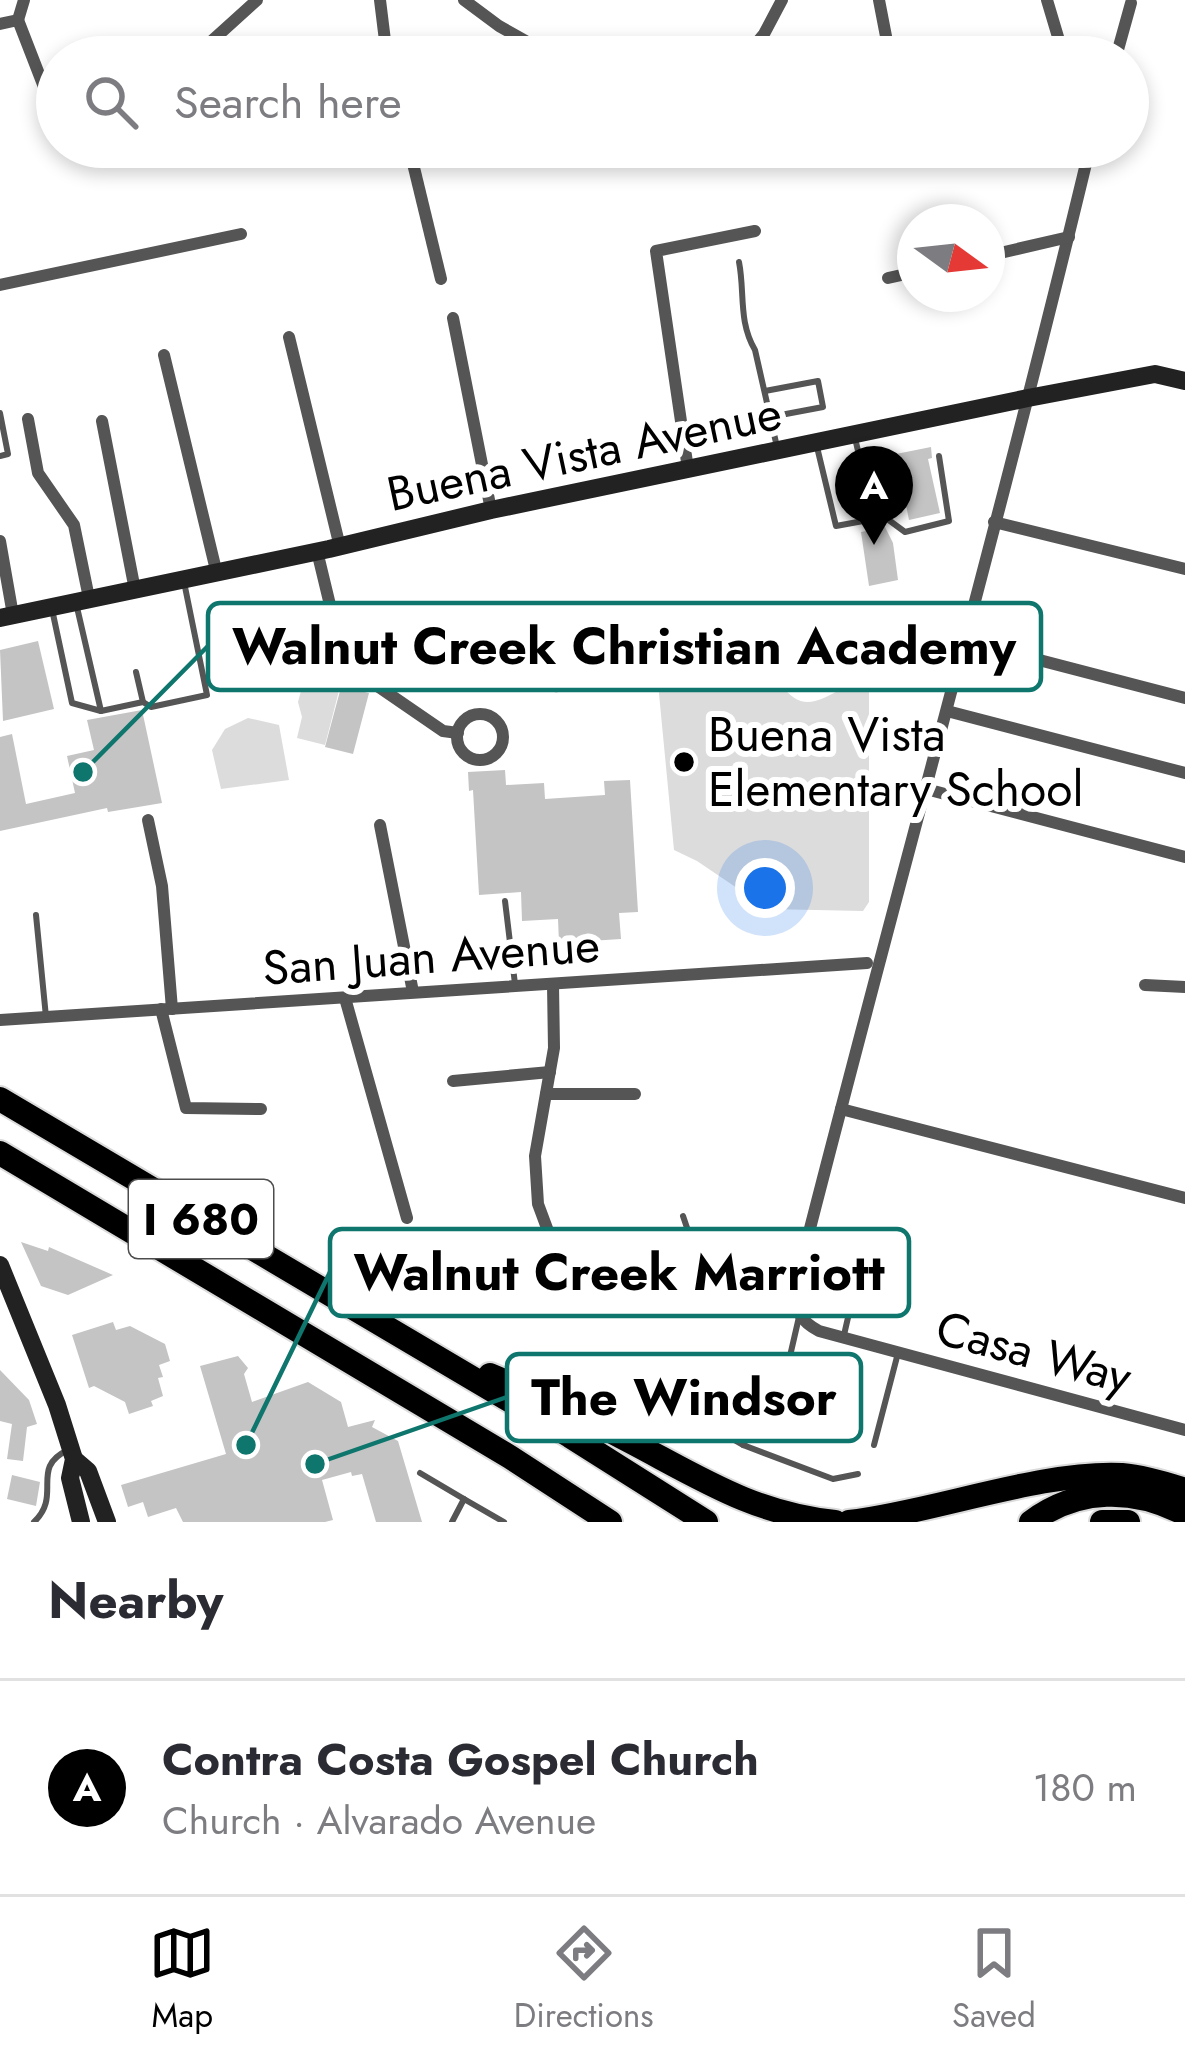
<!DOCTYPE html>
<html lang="en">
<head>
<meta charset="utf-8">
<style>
	body { margin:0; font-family:Jost,sans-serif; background:#f2f2f3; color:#2b2b33 }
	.compass { position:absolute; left:897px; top:204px; width:108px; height:108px; border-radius:50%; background:#fff; box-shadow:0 6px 18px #0003; rotate:105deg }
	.you { position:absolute; left:765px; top:888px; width:42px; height:42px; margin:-30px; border:9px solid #fff; border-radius:50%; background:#1a73e8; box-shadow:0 0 0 18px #1a73e833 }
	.badge { display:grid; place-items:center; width:78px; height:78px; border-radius:50%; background:#000; color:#fff; font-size:39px; font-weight:700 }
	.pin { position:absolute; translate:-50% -99px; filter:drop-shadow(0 3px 6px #0008) }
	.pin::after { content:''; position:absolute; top:63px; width:42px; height:36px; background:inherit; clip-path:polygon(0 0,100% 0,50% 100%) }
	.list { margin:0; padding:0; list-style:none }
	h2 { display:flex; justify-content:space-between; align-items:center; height:156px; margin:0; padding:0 48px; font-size:51px }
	h2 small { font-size:39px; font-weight:400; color:#7c7c81 }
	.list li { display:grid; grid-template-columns:78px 1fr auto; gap:36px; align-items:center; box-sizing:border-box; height:216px; padding:0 48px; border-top:3px solid #e1e1e2 }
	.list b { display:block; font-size:45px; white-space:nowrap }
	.list p { margin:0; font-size:39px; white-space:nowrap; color:#7c7c81 }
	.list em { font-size:39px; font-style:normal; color:#7c7c81 }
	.icon { flex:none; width:66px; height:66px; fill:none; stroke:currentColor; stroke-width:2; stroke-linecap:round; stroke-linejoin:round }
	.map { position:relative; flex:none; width:1185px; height:1522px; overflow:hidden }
	.search { position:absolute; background:#fff; box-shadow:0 6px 18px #0003; left:36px; right:36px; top:36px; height:132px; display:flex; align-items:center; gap:30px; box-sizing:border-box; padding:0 42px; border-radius:66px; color:#7c7c81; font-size:45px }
	.sheet { height:372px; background:#fff }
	nav { display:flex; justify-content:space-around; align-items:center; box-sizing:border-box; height:168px; border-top:3px solid #e1e1e2; background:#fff; font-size:33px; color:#7c7c81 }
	nav a { display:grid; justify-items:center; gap:6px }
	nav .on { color:#000 }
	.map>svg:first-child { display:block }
</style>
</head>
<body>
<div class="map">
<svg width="1185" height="1522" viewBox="0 0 1185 1522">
	<rect width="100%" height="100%" fill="#fff"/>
	<!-- green -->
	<g fill="#dcdcdc">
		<path d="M741,643C769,651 782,711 815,701C829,698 853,681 869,675V902L863,911L768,909L697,861L674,850L655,652L662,646Z"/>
		<path d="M556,656L567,661L598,660L602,667L595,678L556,693L551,690L554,673L549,664Z"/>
		<path d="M308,665L343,675L325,745L297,738L302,717L298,702Z"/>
		<path d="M248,718L279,725L289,780L221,789L212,750L225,729Z"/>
	</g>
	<!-- building -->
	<g fill="#c4c4c4">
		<path d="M931,447L932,458L928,459L940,513L909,520L896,454Z"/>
		<path d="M885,527L893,543L898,580L869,586L861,532Z"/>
		<path d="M38,641L54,709L3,721L0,650Z"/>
		<path d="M344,676L359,686L356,690L369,693L353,754L325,747Z"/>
		<path d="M142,710L162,803L108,812L107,808L0,831V737L12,734L26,804L75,793L67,756L94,750L87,720Z"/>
		<path d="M505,770L506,785L544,783L545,799L605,795L604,781L630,780L638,912L619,913L621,939L559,943L558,919L522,921L521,892L479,895L473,790L469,791L468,772Z"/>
		<path d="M21,1242L48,1251L49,1247L113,1275L68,1295L41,1286Z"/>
		<path d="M113,1322L116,1330L130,1326L165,1344L170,1361L159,1365L163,1377L158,1378L163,1396L151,1401L153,1406L129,1414L125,1402L94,1386L89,1388L72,1335Z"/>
		<path d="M238,1356L248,1368L244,1374L252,1402L308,1382L341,1402L348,1427L375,1420L372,1427L398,1441L422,1522H376L362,1474L352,1476L351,1472L322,1480L333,1520L325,1522H183L176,1508L148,1517L143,1502L128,1507L121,1485L226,1454L200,1366Z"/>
		<path d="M0,1370L29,1400L37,1424L27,1427L23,1461L7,1459L12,1424L0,1421Z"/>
		<path d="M12,1475L40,1482L36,1506L7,1499Z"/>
	</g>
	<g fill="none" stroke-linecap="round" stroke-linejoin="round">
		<!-- highway casing -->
		<g stroke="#dbdbdb" stroke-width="28">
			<g id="highway">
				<path d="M0,1099L570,1436L706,1522"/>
				<path d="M0,1153L510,1457L610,1522"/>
				<path d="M490,1375C540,1396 587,1418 635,1444C703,1480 756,1514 835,1522"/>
				<path d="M849,1522C934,1512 1041,1471 1122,1475C1144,1477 1164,1483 1185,1490"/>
				<path d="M1031,1522C1078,1487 1134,1487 1185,1514"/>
				<path d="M1102,1522H1128"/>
			</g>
		</g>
		<!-- lane -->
		<g stroke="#555" stroke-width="6">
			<path d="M739,262C745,292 738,321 755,350L777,447"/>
			<path d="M765,391L818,381L823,407L770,417"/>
			<path d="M0,413L8,454L0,456"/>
			<path d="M817,447L836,526L874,519L855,438"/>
			<path d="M874,519L886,518L905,532L949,521L939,456"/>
			<path d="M76,603L101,711"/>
			<path d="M53,614L72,703L101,711L143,702L151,707L207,695L184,582"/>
			<path d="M136,672L143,702"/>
			<path d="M505,901L515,984"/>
			<path d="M36,915L46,1017"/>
			<path d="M683,1216L700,1266L774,1242L799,1258"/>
			<path d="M810,1240L847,1243"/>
			<path d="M799,1317L790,1356L743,1445L833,1479L858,1474"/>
			<path d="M844,1335L864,1248"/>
			<path d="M654,1395L743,1445"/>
			<path d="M874,1445L898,1353"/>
			<path d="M420,1473L464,1499"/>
			<path d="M34,1522C63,1495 29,1468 68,1450"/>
			<path d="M452,1522L464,1499L504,1522"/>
		</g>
		<!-- street -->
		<g stroke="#555" stroke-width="12">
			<path d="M380,0L387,57"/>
			<path d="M464,0L499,26L554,57"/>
			<path d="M879,0L890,57"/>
			<path d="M1047,0L1064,57"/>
			<path d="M18,20L44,87L57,102"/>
			<path d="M18,20L24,0"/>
			<path d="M0,24L18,20"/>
			<path d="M194,57L257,0"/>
			<path d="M745,57L764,34L782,0"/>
			<path d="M1116,57L1131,3"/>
			<path d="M409,147L441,279"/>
			<path d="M1090,147C998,530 891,909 794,1291C796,1311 800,1321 819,1331L1185,1430"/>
			<path d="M987,256L1069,237"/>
			<path d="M888,278L915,272"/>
			<path d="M0,285L241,234"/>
			<path d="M453,318L491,510"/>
			<path d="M289,337L340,547"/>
			<path d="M164,355L216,570"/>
			<path d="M28,419L38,473L74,525L89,598"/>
			<path d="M102,421L135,590"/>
			<path d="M688,469L656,251L755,231"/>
			<path d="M994,522L1185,569"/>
			<path d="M0,541L13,615"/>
			<path d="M317,551L344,663L443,731L458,733"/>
			<path d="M966,641L1185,698"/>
			<path d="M947,711L1185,773"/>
			<circle cx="480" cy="737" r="23"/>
			<path d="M926,789L1185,857"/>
			<path d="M148,820L162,886L172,1009"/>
			<path d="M380,825L413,992"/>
			<path d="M553,985L554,1048L535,1156L538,1204L554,1247L563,1260L578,1263L659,1238"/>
			<path d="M1145,985L1185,987"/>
			<path d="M345,998L407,1218"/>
			<path d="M161,1009L186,1108L261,1109"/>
			<path d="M0,1020L867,963"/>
			<path d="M453,1081L550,1072"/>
			<path d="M546,1094H635"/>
			<path d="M841,1109L1185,1198"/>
		</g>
		<!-- secondary -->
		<g stroke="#222" stroke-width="18">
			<path d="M0,618L329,549L491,510L1028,398L1155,374L1185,381"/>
			<path d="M0,1265L57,1405L74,1459L70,1478L81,1522"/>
			<path d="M74,1459L88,1471L107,1522"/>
		</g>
		<!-- highway -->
		<use href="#highway" stroke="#000" stroke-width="24"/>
	</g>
	<!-- markers -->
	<circle fill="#000" stroke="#fff" stroke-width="4.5" cx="684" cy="762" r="12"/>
	<g text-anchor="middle" stroke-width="12" stroke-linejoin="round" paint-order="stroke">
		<!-- shield labels -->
		<rect fill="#fff" stroke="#4c4c4c" stroke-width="3" x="129" y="1180" width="144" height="78" rx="9"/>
		<g font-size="45" font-weight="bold" fill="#000">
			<text x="201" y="1235">I 680</text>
		</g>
		<!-- street labels -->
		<g font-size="48" fill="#000" stroke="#fff">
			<text transform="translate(584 453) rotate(-12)" y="17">Buena Vista Avenue</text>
			<text transform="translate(431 956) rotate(-4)" y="17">San Juan Avenue</text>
			<text transform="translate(1034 1352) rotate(15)" y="17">Casa Way</text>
		</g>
		<!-- poi labels -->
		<g font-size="48" fill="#000" stroke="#fff" text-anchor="start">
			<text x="708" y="751">Buena Vista<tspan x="708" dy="55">Elementary School</tspan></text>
		</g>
	</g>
	<!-- callouts -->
	<path fill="none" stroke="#0f766e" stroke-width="4.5" d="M83 772L208 646M246 1445L330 1272M315 1464L507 1397"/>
	<g fill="#0f766e" stroke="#fff" stroke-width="4.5">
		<circle cx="83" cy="772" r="12"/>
		<circle cx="246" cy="1445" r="12"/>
		<circle cx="315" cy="1464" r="12"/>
	</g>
	<g fill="#fff" stroke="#0f766e" stroke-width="4.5">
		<rect x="208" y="603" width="833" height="87" rx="12"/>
		<rect x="330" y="1229" width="579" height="87" rx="12"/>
		<rect x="507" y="1354" width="354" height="87" rx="12"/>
	</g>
	<g font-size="51" text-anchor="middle" font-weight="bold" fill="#000">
		<text x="624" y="664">Walnut Creek Christian Academy</text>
		<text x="619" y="1290">Walnut Creek Marriott</text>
		<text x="684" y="1415">The Windsor</text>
	</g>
</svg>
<svg class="compass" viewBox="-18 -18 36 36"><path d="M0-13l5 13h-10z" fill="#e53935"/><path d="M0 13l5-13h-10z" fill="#7c7c81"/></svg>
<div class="you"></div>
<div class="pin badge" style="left:874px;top:545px">A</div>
<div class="search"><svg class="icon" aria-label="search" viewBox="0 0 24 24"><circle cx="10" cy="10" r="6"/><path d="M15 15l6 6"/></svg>Search here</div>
</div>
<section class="sheet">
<h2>Nearby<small></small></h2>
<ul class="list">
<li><span class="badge">A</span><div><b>Contra Costa Gospel Church</b><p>Church · Alvarado Avenue</p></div><em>180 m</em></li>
</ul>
</section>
<nav>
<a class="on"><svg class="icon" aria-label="map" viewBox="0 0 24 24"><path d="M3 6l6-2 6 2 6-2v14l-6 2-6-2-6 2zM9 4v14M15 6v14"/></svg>Map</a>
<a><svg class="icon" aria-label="directions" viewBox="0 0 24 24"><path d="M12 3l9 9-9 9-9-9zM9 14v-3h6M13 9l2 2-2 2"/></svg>Directions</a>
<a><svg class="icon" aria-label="saved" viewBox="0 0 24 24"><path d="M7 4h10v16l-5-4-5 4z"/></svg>Saved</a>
</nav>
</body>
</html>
